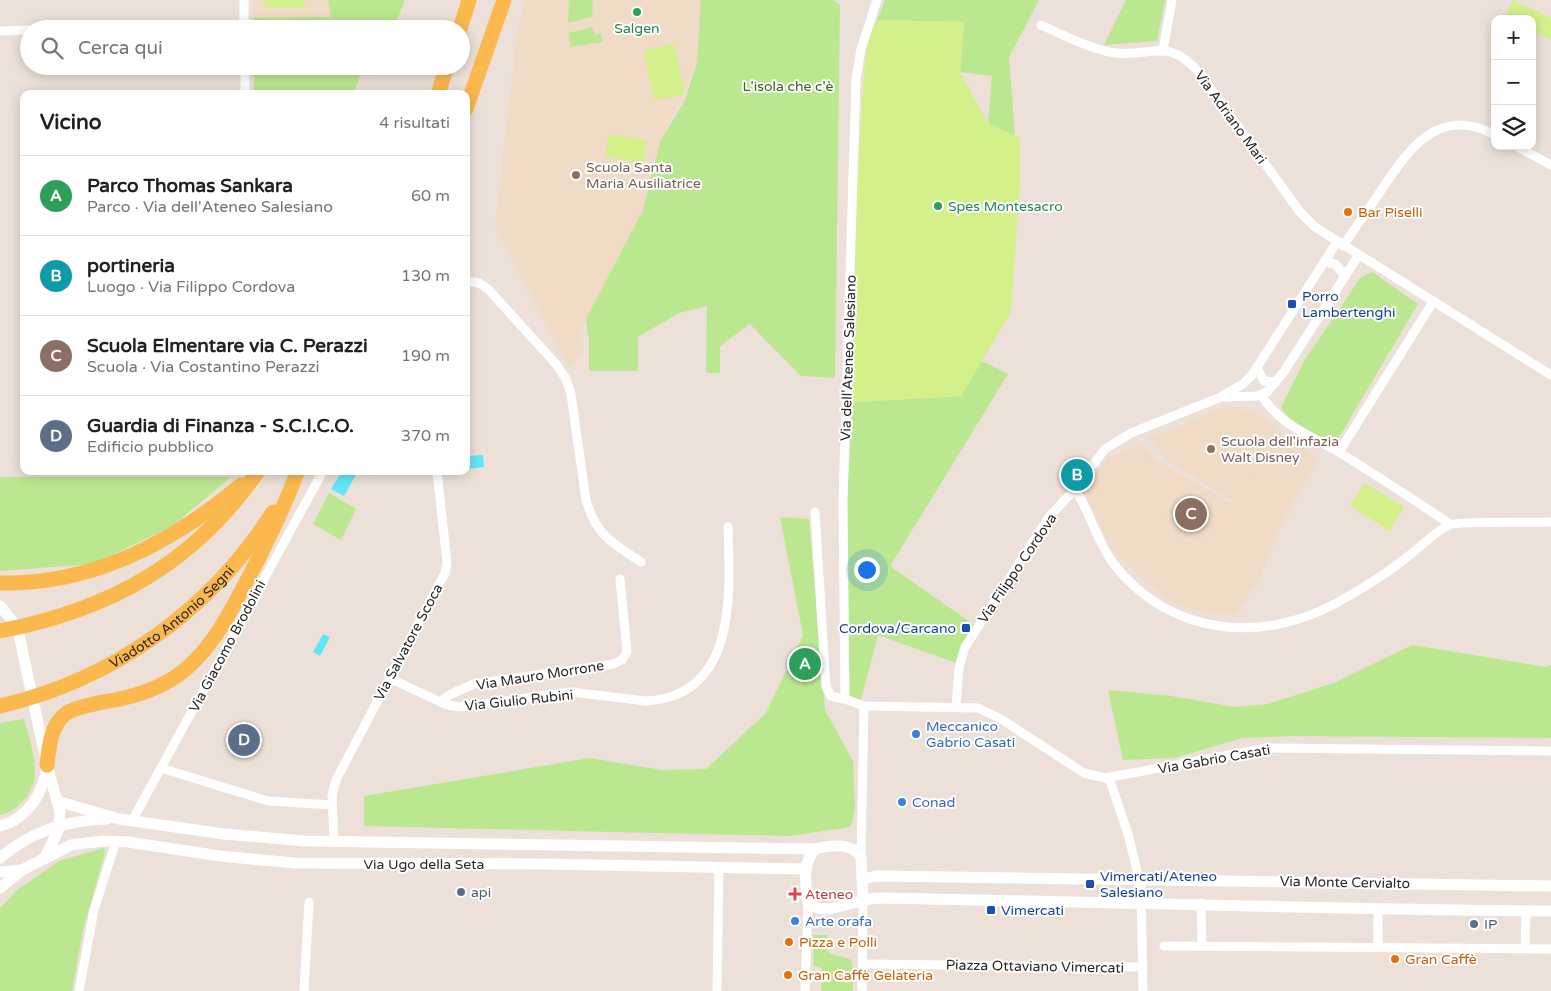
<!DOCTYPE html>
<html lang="it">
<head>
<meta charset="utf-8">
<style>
	body { margin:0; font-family:"Varela Round",sans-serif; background:#f2f2f2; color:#202124 }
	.controls { position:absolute; right:15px; top:15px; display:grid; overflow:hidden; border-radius:10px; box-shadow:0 2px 12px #0003 }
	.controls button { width:45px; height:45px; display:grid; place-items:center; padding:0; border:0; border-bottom:1px solid #e0e0e0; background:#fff; color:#202124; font:25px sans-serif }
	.you { position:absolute; left:866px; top:569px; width:18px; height:18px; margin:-12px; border:4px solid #fff; border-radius:50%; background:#1a73e8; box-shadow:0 0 0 8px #1a73e833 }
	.badge { display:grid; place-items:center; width:32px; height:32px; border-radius:50%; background:#3277ff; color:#fff; font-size:16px; font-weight:700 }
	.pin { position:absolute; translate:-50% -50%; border:2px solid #fff; box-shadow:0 1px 5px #0006 }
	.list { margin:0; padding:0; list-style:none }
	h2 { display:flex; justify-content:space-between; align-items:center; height:65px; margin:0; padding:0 20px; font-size:21px }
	h2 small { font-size:16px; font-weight:400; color:#757577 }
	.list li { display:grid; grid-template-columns:32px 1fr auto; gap:15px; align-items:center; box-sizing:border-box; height:80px; padding:0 20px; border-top:1px solid #e0e0e0 }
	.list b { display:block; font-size:19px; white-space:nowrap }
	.list p { margin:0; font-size:16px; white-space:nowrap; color:#757577 }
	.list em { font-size:16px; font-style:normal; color:#757577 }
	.icon { flex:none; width:28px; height:28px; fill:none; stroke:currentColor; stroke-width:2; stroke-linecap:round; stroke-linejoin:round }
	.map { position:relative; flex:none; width:1551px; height:991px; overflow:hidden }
	.search { position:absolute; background:#fff; box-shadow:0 2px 12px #0003; left:20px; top:20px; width:450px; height:55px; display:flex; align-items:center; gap:12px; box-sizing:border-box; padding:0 18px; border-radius:28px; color:#757577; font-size:19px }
	.panel { position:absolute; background:#fff; box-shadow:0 2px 12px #0003; left:20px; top:90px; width:450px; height:385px; border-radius:10px }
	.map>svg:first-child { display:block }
</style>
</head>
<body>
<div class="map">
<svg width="1551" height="991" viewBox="0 0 1551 991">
	<rect width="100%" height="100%" fill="#ece0d8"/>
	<!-- education -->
	<g fill="#efdbc6">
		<path d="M254,0H328L332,17L254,18Z"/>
		<path d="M526,0H701L697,62L660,142L643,210L586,319L579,336L584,348L569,368L495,227L517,34Z"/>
		<path d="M1233,406L1258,414L1278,427L1246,481L1278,430L1318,459L1282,523L1259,580L1236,615L1193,610L1164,598L1114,552L1084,492L1108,458L1141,443L1155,460L1232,504L1233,501L1167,460L1149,439L1219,409Z"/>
	</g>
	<!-- green -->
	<g fill="#bbe790">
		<path d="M328,0H405L393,29H254V18L331,17Z"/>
		<path d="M569,0H593L592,17L568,23Z"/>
		<path d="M701,0H833L840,5L835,378L801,376L750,324L720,346V373H706L707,306L679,313L638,337V371H589V341L586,319L643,210L660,142L685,100L697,62Z"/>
		<path d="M885,0H1039L1009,57L1015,136L988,123L992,76L960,72L964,22L877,20Z"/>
		<path d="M1126,0H1165L1157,41L1104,45Z"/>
		<path d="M592,27L595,35L601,33L603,42L570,47L569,33Z"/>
		<path d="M254,66H364L353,94H254Z"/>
		<path d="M1372,272L1418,304L1338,439L1329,442C1312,433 1291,425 1281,407L1304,361L1361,277Z"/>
		<path d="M981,362L987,363L1008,374L890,566L974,625L956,663L878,635L860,703L848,698L846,511L853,402L961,396Z"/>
		<path d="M0,477H231L171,527L92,564L0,571Z"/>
		<path d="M329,493L356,509L341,540L313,524Z"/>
		<path d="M780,517L809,519L825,710L853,761L855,807L851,827L789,836L364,826V796L590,758L662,770L706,769L766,713L803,635Z"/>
		<path d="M1412,645L1545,667L1551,665V738L1292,736L1243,738L1174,758L1123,760L1108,690L1171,696L1235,707L1268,704L1334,683Z"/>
		<path d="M24,719C31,745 45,779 23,801C17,808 10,813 0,815V723Z"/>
		<path d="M104,848L105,853L83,930L72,991H0V908L17,890L59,861Z"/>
		<path d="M813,935H828C819,961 842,952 852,961L853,991H812H821L822,968L814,966Z"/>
	</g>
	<!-- pitch -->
	<g fill="#d4f08a">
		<rect x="265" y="0" width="40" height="8"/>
		<path d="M1513,0L1551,18V40L1532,31V19L1505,17Z"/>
		<path d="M877,20L964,22L960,72L988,123L1020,138V185L1011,312L961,396L854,402L852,393L855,228L863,88L867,41Z"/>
		<path d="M674,44L685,94L654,100L644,50Z"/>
		<path d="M609,134L646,140L643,163L605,157Z"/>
		<path d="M1364,483L1404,507L1390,531L1350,506Z"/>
	</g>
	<!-- water -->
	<g fill="#62e6f7">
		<path d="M483,455L484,467L466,469V456Z"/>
		<path d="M342,471H358L344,496L331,489Z"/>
		<path d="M323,634L330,637L320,656L313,652Z"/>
	</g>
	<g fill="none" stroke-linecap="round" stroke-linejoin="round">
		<!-- minor -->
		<g stroke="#fff" stroke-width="9">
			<path d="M877,0L861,49L856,79L843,500L845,699L864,706L978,708L1001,719L1084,773L1105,778L1267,748L1551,751"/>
			<path d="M1041,25C1063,35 1086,47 1109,52C1150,60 1167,33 1201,75L1300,212L1315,227L1551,375"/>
			<path d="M158,29L244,27"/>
			<path d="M244,29V0"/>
			<path d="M0,31L29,30"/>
			<path d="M1163,50L1172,0"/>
			<path d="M245,66V94"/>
			<path d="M1516,146L1551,165"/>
			<path d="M1343,246C1356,227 1369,208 1382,189C1410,147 1440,105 1495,135"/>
			<path d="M1324,262L1335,264L1345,276"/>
			<path d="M466,281L479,283L488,289L556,364L566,379L571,394L586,500C596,535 612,543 641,562"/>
			<path d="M1257,368L1264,381L1276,382"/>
			<path d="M1261,395C1282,427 1309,434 1340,453C1378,476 1414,500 1450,524"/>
			<path d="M1222,396L1243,384L1252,375L1337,242"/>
			<path d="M1339,452L1433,302"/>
			<path d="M1075,489C1090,512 1097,541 1113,563C1171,639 1269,645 1347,597C1368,585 1389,572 1407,557C1421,547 1434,532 1449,525C1456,521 1536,523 1551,522"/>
			<path d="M815,512L826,687L831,696L845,699"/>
			<path d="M389,678L447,705L460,707L571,692L646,701C738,696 730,592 728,527"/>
			<path d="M440,702L451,694L474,684L613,664L622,660L627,652L620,579"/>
			<path d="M956,707L959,667L965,647L1049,517L1075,489L1105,449L1131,433L1221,397L1257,396L1267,392L1283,373L1358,256"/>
			<path d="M161,768L268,801L332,805"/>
			<path d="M1109,778L1128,834L1141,887L1143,991"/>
			<path d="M132,821L323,471"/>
			<path d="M334,841L332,795L336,780L445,573L447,563L437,471"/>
			<path d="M861,857L864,706"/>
			<path d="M1201,903L1202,945"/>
			<path d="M1164,946L1551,949"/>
			<path d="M1378,947V910"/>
			<path d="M1525,948L1526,911"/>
			<path d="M863,964L1143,967"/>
			<path d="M79,991L94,910L116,841"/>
			<path d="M304,991L309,902"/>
			<path d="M717,991L719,867"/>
			<path d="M805,991L808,902"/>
			<path d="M862,991L863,902"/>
		</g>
		<!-- tertiary -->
		<g stroke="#fff" stroke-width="11">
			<path d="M0,606L15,624L19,635L47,765L60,812L58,831L45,857"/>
			<path d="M57,801L119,819L224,834L305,841L815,849C831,845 852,842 861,857L863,902"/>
			<path d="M0,826C27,819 43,794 47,767"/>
			<path d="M815,849C803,861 805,886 808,902L817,908L829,909L875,898C1101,902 1326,909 1551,911"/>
			<path d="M0,858C30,832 68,820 107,819"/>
			<path d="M0,872L22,870L71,845L103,841L128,842L220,856L295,863L543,864L807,869"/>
			<path d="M863,879L876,876L1551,886"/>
			<path d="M0,888L21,871"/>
		</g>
		<!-- primary -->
		<g stroke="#fbb84e" stroke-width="15">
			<path d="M460,29L469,0"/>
			<path d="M438,94L447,66"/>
			<path d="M466,109L504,0"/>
			<path d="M0,583C91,585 172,543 241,485"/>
			<path d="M0,631C109,610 194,564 258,471"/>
			<path id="s1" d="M0,706C113,680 211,610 273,512"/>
			<path d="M47,765C49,749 50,728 63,716C74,705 109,702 124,698C146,693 168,684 186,669C216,643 233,607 251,573C268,540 284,508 297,473"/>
		</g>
	</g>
	<!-- markers -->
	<g fill="#2e9e5b" stroke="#fff" stroke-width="2">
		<circle cx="637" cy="12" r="5"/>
		<circle cx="938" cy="206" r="5"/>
	</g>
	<g fill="#8d6e63" stroke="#fff" stroke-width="2">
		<circle cx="576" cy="175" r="5"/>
		<circle cx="1211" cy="449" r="5"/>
	</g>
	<g fill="#e8710a" stroke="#fff" stroke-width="2">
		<circle cx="1348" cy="212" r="5"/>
		<circle cx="789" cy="942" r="5"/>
		<circle cx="1395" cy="959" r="5"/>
		<circle cx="788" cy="975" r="5"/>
	</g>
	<g fill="#1a4fb4" stroke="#fff" stroke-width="2">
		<rect x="1287" y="299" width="10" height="10" rx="2.5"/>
		<rect x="961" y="623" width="10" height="10" rx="2.5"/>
		<rect x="1085" y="879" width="10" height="10" rx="2.5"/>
		<rect x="986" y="905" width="10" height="10" rx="2.5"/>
	</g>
	<g fill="#3f7fe0" stroke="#fff" stroke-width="2">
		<circle cx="916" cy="734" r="5"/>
		<circle cx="902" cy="802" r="5"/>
		<circle cx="795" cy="921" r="5"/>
	</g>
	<g fill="#5c6f8a" stroke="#fff" stroke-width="2">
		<circle cx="461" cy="892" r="5"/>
		<circle cx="1474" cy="924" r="5"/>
	</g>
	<path fill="#e0444e" stroke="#fff" stroke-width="2" d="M792.5 886.5h5v5h5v5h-5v5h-5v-5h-5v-5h5z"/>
	<g text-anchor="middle" stroke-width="4" stroke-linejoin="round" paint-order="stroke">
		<!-- leisure labels -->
		<g font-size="14" fill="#27864d" stroke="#fff">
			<text x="637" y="33">Salgen</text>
			<text x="948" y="211" text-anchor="start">Spes Montesacro</text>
		</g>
		<!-- park labels -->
		<g font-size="14" fill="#336914" stroke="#fff">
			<text x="788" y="91">L'isola che c'è</text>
		</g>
		<!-- street labels -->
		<g font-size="14" fill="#282828" stroke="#fff">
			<text transform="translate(1231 117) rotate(54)" y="5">Via Adriano Mari</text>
			<text transform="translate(848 358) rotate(-88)" y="5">Via dell'Ateneo Salesiano</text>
			<text transform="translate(1017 568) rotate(-56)" y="5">Via Filippo Cordova</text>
			<text dy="5" stroke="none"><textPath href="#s1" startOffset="196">Viadotto Antonio Segni</textPath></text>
			<text transform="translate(408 642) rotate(-62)" y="5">Via Salvatore Scoca</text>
			<text transform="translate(227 646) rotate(-62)" y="5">Via Giacomo Brodolini</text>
			<text transform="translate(540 675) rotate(-9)" y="5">Via Mauro Morrone</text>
			<text transform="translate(519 700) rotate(-6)" y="5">Via Giulio Rubini</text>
			<text transform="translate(1214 759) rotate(-10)" y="5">Via Gabrio Casati</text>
			<text x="424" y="869">Via Ugo della Seta</text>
			<text transform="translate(1345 882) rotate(1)" y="5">Via Monte Cervialto</text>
			<text transform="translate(1035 966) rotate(1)" y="5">Piazza Ottaviano Vimercati</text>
		</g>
		<!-- education labels -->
		<g font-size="14" fill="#785e54" stroke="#fff" text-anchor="start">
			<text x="586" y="172">Scuola Santa<tspan x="586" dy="16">Maria Ausiliatrice</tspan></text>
			<text x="1221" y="446">Scuola dell'infazia<tspan x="1221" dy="16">Walt Disney</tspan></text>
		</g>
		<!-- food labels -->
		<g font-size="14" fill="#c56008" stroke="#fff" text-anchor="start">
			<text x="1358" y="217">Bar Piselli</text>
			<text x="799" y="947">Pizza e Polli</text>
			<text x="1405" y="964">Gran Caffè</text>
			<text x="798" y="980">Gran Caffè Gelateria</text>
		</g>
		<!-- transit labels -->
		<g font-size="14" fill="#164399" stroke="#fff" text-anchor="start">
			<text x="1302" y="301">Porro<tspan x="1302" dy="16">Lambertenghi</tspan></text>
			<text x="956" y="633" text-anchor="end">Cordova/Carcano</text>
			<text x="1100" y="881">Vimercati/Ateneo<tspan x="1100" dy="16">Salesiano</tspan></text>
			<text x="1001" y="915">Vimercati</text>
		</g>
		<!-- shop labels -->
		<g font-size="14" fill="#366cbe" stroke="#fff" text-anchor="start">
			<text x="926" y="731">Meccanico<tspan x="926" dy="16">Gabrio Casati</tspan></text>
			<text x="912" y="807">Conad</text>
			<text x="805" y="926">Arte orafa</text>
		</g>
		<!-- service labels -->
		<g font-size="14" fill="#4e5e75" stroke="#fff" text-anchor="start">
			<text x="471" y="897">api</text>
			<text x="1484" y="929">IP</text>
		</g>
		<!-- health labels -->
		<g font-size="14" fill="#be3a42" stroke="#fff" text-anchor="start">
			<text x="805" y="899">Ateneo</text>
		</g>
	</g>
</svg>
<div class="controls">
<button>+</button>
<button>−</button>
<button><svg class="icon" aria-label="layers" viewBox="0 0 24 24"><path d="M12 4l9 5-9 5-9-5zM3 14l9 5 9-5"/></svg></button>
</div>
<div class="you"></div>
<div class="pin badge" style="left:805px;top:664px;background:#2e9e5b">A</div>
<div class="pin badge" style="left:1077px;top:475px;background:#0f9aa8">B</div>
<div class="pin badge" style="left:1191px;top:514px;background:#8d6e63">C</div>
<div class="pin badge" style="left:244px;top:740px;background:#5c6f8a">D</div>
<div class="search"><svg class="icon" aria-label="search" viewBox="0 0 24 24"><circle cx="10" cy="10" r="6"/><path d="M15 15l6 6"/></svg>Cerca qui</div>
<section class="panel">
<h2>Vicino<small>4 risultati</small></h2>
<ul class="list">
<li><span class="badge" style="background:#2e9e5b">A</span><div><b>Parco Thomas Sankara</b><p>Parco · Via dell'Ateneo Salesiano</p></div><em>60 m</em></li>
<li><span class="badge" style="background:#0f9aa8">B</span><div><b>portineria</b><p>Luogo · Via Filippo Cordova</p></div><em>130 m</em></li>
<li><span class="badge" style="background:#8d6e63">C</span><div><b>Scuola Elmentare via C. Perazzi</b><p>Scuola · Via Costantino Perazzi</p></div><em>190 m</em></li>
<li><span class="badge" style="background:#5c6f8a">D</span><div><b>Guardia di Finanza - S.C.I.C.O.</b><p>Edificio pubblico</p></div><em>370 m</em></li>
</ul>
</section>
</div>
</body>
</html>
